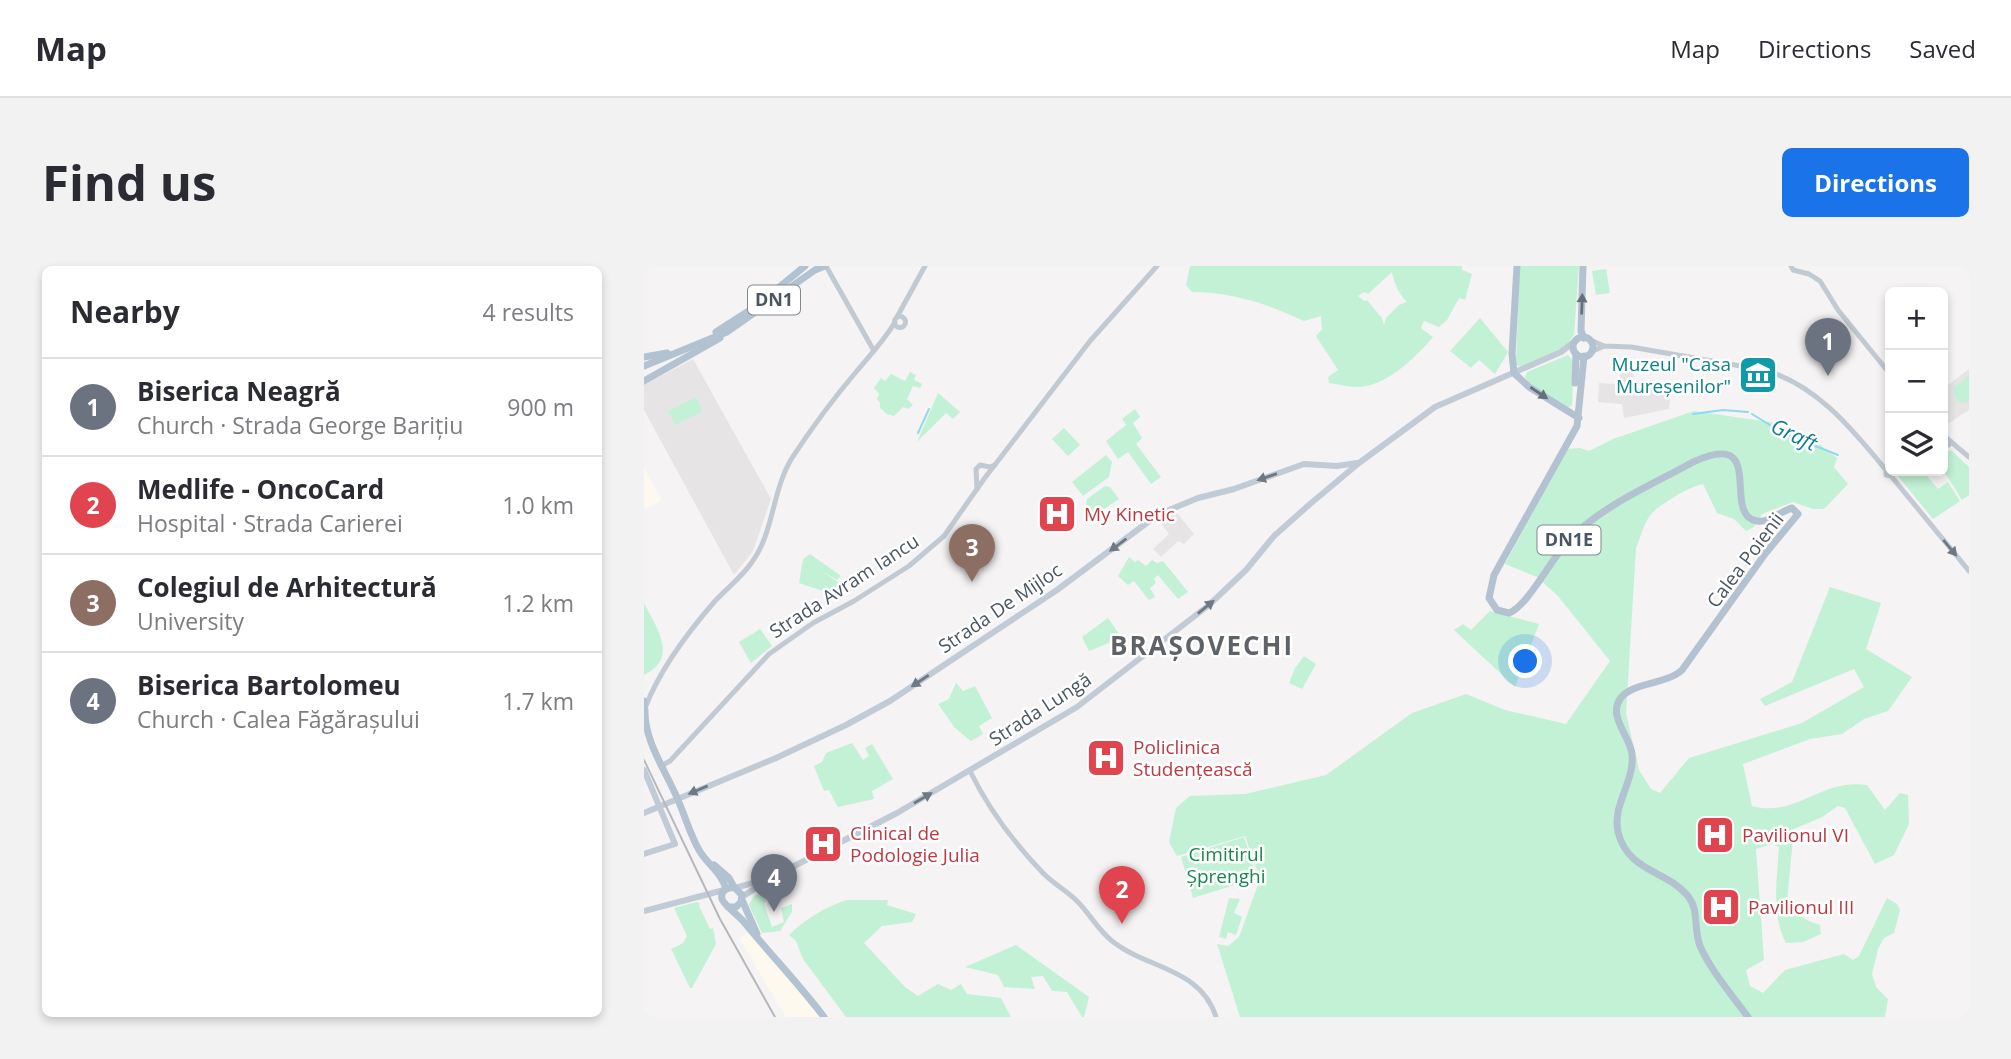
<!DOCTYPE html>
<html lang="en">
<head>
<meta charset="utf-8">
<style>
	body { margin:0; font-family:"Open Sans",sans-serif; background:#f2f2f3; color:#2b2b33 }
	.controls { position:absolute; right:21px; top:21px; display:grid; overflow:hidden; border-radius:10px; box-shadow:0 4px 10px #0003 }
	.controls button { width:63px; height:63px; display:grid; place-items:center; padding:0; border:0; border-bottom:2px solid #e1e1e2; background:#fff; color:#2b2b33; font:35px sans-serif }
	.you { position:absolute; left:882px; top:396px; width:24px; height:24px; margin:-18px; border:5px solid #fff; border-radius:50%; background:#1a73e8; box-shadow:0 0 0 10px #1a73e833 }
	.badge { display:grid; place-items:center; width:46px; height:46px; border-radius:50%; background:#1a73e8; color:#fff; font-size:23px; font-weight:700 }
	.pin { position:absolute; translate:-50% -58px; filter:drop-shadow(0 2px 4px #0008) }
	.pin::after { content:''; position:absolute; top:37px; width:24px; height:21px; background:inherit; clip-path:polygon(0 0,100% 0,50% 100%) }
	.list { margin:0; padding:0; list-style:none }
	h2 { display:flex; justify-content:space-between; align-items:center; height:91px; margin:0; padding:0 28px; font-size:30px }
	h2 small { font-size:23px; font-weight:400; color:#7c7c81 }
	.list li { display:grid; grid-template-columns:46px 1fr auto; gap:21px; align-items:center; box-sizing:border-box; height:98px; padding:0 28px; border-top:2px solid #e1e1e2 }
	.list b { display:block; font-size:26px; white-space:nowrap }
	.list p { margin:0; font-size:23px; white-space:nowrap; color:#7c7c81 }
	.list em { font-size:23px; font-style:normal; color:#7c7c81 }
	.icon { flex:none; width:38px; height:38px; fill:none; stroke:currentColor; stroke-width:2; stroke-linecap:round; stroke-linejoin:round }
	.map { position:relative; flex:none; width:1325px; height:751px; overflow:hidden; border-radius:10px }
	header { display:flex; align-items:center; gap:42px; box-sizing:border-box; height:98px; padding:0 35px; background:#fff; border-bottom:2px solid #e1e1e2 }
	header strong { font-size:33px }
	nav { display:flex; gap:38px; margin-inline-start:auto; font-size:24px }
	.intro { display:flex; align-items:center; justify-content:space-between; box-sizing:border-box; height:168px; padding:0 42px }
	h1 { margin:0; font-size:49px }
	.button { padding:18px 32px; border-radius:10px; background:#1a73e8; color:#fff; font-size:24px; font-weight:700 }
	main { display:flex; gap:42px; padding:0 42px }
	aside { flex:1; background:#fff; border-radius:10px; box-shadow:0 4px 10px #0003 }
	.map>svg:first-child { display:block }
</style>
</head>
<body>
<header>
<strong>Map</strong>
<nav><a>Map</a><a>Directions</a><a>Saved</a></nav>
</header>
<div class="intro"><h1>Find us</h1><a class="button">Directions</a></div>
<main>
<aside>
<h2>Nearby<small>4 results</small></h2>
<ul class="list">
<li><span class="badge" style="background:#6b7280">1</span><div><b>Biserica Neagră</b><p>Church · Strada George Barițiu</p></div><em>900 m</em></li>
<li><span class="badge" style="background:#e0444e">2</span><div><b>Medlife - OncoCard</b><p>Hospital · Strada Carierei</p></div><em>1.0 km</em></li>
<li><span class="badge" style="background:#8d6e63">3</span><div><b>Colegiul de Arhitectură</b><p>University</p></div><em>1.2 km</em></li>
<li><span class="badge" style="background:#6b7280">4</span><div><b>Biserica Bartolomeu</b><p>Church · Calea Făgărașului</p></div><em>1.7 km</em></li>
</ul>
</aside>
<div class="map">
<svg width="1325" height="751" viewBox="0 0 1325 751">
	<rect width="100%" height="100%" fill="#f5f3f3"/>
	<!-- commercial -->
	<g fill="#fdf9ef">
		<path d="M0,202L18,234L0,244Z"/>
		<path d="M113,664L183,751H142L95,672Z"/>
	</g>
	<!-- education -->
	<g fill="#e6e4e5">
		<path d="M49,93L127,233L109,285L90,309L0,144V119Z"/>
		<path d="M977,100L990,101L989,117L992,118L993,123L1027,125L1025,143L980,152L978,138L954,136L955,117L971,118V125H975Z"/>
		<path d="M1325,103V144L1299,161V123Z"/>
		<path d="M533,247L550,268L540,278L534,275L517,291L509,283L525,268L516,256Z"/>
	</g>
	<!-- green -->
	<g fill="#c3f1d5" fill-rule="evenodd">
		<path d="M546,0H818V4L828,8L821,34L815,32L803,54L795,61L780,55L777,62L789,71C771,92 742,121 712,121C704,121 694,118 685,117L684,111L694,104L672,70L678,63L677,50L660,55C624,38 588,26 548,26L542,19ZM748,6C751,19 754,27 763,36L755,39L742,52L740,59L738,52L723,34L720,35L714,30L720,26L724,28Z"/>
		<path d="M876,0H935L930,69L921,81L878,101L872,99V94Z"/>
		<path d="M962,3L966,27L952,29L948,5Z"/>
		<path d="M836,52L864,86L851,108L835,94L827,102L806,85Z"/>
		<path d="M924,89L930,96L928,139L924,142L885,117L881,111L883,106Z"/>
		<path d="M266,106L272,109L270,114L278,118L276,122L269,120L263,133L269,139L264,143L259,141L250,150L243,148L236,142V137L233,133L235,128L230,122L237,112L241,115L247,108L261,115Z"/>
		<path d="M1325,109V135L1318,137L1313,134L1309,123Z"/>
		<path d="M294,127L316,146L309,153L302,147L273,176Z"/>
		<path d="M52,131L59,145L31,159L24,145Z"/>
		<path d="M491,143L496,151L489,157L498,172L492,178L517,211L507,218L484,186L474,193L462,175L482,159L478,153Z"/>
		<path d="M1050,145L1132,157L1172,176L1193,192L1190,201L1204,218L1180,243H1169L1149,236L1118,248L1110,261L1102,265L1090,253L1073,247L1059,218C1045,221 1020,236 1009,246C1000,255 997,270 992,282L982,447L995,504L1007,523L1016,527L1045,492L1158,457L1220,421L1210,403L1121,440L1116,433L1148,416L1186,321L1237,337L1222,383L1268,411L1244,445L1220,453L1198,468L1166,473L1099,498L1108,540C1152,552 1177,512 1223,519L1241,544L1256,527L1264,529L1265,558L1250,589L1231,598L1201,542L1194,540L1178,551L1150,563L1143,635C1150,648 1162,655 1176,659L1177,668L1159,676L1142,677C1127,649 1133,612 1135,581L1129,578L1112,583L1120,694L1102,704L1106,720L1119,727L1141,704L1200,688L1209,694L1215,690L1243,632L1253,638L1256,644L1250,667L1240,672L1234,683L1228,708L1232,721L1244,733L1241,751H596L573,678L584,680L595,671L616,613L601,570L533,590L525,576L532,542L546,530L601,528L682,509L768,447L822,428L861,444L922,458L966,395L914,330L893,311L861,298L923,183L936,182L945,185L969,173Z"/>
		<path d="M420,162L436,179L424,190L408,173Z"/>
		<path d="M1307,184L1325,201V229L1318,234L1299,204V188Z"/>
		<path d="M462,189L468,196L465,211L439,230L428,216Z"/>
		<path d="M1258,205H1279L1294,223L1304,216L1316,235L1289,253L1254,210Z"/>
		<path d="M461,220L466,221L475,233L450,250L442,238L443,233Z"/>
		<path d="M166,288L197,310L193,314L179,306L204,323L179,325L155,317L159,293Z"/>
		<path d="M485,291L491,296L494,294L502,300L508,294L513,297L519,295L544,326L534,333L514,309L510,313L512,317L506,322L511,331L505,334L490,315L484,319L474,310Z"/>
		<path d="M0,337C12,361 36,392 0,409Z"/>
		<path d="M846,345L895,358L871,421L810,364L819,358L827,364Z"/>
		<path d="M464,352L481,376L471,380L467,376L445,385L438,371Z"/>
		<path d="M116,363L128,380L107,397L95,376Z"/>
		<path d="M660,390L672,398L658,423L645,417L651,402Z"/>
		<path d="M312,417L319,425L331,420L348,452L335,460L339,468L327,475L311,462L294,438L305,433Z"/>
		<path d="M208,477L219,494L225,490L221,482L228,478L249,513L228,525L230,533L194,541L185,524L180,525L170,500L178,496L182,487Z"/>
		<path d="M600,571L613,612L549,632L537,591Z"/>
		<path d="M127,625L129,630L124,631L120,638L128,661L140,656L137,642L148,638V646L136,665L118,667L105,639L110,630Z"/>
		<path d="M585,632L596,633L590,647L598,651L592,669L584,666L582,673L575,671Z"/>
		<path d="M203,634H244L243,639L272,648L268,656L238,660L220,677L261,721L274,730L294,718L307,724L317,718L323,728L357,732L367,751H202L159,693L152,675L145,669C160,654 182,640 203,634Z"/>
		<path d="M53,636L56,638L55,640L66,663L69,662L72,678L48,722H46L27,683L39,677L43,670L30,642Z"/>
		<path d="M372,679L445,731L440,751H438L423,726L408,725L399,710L387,711L391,723L360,721L354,709L321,701Z"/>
	</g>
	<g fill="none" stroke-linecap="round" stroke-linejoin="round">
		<!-- stream -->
		<g stroke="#90daee" stroke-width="2">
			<path d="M1049,148L1079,144L1104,146"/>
			<path d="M1108,148L1139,167L1194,189"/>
			<path d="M274,167L285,143"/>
		</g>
		<!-- tertiary -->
		<g stroke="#c1cad2" stroke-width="5">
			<path d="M182,0L230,85"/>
			<path d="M1147,0L1149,4L1165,8L1176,15L1194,44L1246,108"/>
			<circle cx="256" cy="56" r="5.5"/>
			<path d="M253,51L281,0"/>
			<path d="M944,73L960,80L987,81L1120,104C1173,119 1208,163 1242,204V209L1247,210L1325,305"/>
			<path d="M947,86L960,80"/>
			<path d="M1299,169L1325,191"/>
			<path d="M1299,179H1305L1306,175"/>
			<path d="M1248,205H1249"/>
			<path d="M333,223L332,203L336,199L346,201L351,199"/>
			<path d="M1,442C16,403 44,366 71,335C83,322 98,311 108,296C130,266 128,224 148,192C167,163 189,133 212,106C225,90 240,75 251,56"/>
			<path d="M19,499L26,495L125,388L169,357L210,335L265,300L300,270L340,213L446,75L513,0"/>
			<path d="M326,505C345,544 370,577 400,608C410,618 423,625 433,635C446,648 454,664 468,675C503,703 557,702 572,751"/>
		</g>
		<!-- secondary -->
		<g stroke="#c1cbd6" stroke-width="6">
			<path d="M0,504L31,578L0,588"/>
			<path d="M0,547L132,492L202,459L246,435L413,324L504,256L525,244L554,232L590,223L660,198L693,200L713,197"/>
			<path d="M91,622L120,614"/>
			<path d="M98,631L125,613L253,547L433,441L565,339L602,304L630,270L666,238L715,197L791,141L917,86L930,76"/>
			<path d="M0,645L80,624"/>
		</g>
		<!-- primary -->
		<g stroke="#b3c2d1" stroke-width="7">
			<path d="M873,0L868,88L870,107L885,121L935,152"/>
			<path d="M939,0L937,65L940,72"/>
			<path d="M72,66L111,41L161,0"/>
			<circle cx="939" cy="81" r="10"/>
			<path d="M940,90L933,160L850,309L845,332L853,344L865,347C884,340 908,291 926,273C959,239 1008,219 1049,196C1125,161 1076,249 1113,255C1125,257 1137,245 1148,242L1154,248L1121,288L1038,404C1022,419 987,416 976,433C964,451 986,470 988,488C991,515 968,539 974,566C984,606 1022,604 1043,629C1056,644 1049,662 1056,680C1067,705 1088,729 1104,751"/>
			<path d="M0,91L23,87"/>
			<path d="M0,100L83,66L171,4L181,0"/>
			<path d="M0,115L76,72"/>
			<path d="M931,117L932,88"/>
			<path d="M0,435V445"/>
			<path d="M1,444C0,475 22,505 34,534C41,550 46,568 55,584C63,598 78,607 82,623"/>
			<path d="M70,599L85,612L90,621"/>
			<path d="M98,634L113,668"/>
			<path d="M84,641H92L97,636L98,629L91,622C84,621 76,624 78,633C79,638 95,650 100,656C126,688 155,718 180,751"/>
		</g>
		<!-- rail -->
		<path stroke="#b5b8bd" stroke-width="2" d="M0,494L76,653L131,751"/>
	</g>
	<!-- one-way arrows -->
	<defs><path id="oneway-solid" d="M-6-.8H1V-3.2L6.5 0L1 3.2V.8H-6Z" transform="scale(1.75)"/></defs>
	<g fill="#64717d">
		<use href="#oneway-solid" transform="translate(938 38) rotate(-88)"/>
		<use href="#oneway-solid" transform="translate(895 127) rotate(34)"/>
	</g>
	<g fill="#6e7984">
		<use href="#oneway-solid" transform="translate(623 211) rotate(161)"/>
		<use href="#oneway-solid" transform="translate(474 279) rotate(143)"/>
		<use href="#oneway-solid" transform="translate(562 341) rotate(-39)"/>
		<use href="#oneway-solid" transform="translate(276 415) rotate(146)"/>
		<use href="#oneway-solid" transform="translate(54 524) rotate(157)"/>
		<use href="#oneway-solid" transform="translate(279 532) rotate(-30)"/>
	</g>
	<use fill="#6e7983" href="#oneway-solid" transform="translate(1306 282) rotate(50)"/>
	<!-- icons -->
	<defs>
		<g id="museum-square" transform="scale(2.0125)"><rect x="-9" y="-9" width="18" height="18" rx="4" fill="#0f9aa8" stroke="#fff"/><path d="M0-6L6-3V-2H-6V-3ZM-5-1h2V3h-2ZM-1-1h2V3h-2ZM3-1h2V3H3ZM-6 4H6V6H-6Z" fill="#fff"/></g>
		<g id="hospital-square" transform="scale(2.0125)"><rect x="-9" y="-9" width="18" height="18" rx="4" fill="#e0444e" stroke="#fff"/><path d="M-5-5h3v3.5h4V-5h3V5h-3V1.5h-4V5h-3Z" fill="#fff"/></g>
	</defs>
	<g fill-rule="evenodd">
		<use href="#museum-square" x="1114" y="109"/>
		<use href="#hospital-square" x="413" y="248"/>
		<use href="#hospital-square" x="462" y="492"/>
		<use href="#hospital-square" x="1071" y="569"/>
		<use href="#hospital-square" x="179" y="578"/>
		<use href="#hospital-square" x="1077" y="641"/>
	</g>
	<g text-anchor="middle" stroke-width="5" stroke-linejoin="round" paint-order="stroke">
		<!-- shield labels -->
		<g fill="#fff" stroke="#808990" stroke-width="2">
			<rect x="104" y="19.5" width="52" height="29" rx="5"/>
			<rect x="893.5" y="259.5" width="63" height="29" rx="5"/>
		</g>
		<g font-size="18" font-weight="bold" fill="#4a5661">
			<text x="130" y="40">DN1</text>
			<text x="925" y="280">DN1E</text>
		</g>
		<!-- culture labels -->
		<g font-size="19" fill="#0d838f" stroke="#fff" text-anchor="end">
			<text x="1087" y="105">Muzeul "Casa<tspan x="1087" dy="22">Mureșenilor"</tspan></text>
		</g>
		<!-- health labels -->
		<g font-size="19" fill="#be3a42" stroke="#fff" text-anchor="start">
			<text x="440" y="255">My Kinetic</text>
			<text x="489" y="488">Policlinica<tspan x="489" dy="22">Studențească</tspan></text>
			<text x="206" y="574">Clinical de<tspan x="206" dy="22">Podologie Julia</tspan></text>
			<text x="1098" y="576">Pavilionul VI</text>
			<text x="1104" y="648">Pavilionul III</text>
		</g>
		<!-- street labels -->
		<g font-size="19" fill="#4a5661" stroke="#fff">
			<text transform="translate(1101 294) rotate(-53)" y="7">Calea Poienii</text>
			<text transform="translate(200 320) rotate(-33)" y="7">Strada Avram Iancu</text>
			<text transform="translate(356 342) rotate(-34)" y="7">Strada De Mijloc</text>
			<text transform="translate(396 443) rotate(-33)" y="7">Strada Lungă</text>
		</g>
		<!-- park labels -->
		<g font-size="19" fill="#17864f" stroke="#fff">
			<text x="582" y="595">Cimitirul<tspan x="582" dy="22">Șprenghi</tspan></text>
		</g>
		<!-- water labels -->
		<g font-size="21" font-style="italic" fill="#0c7c9b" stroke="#fff">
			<text transform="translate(1150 169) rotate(25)" y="7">Graft</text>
		</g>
		<!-- district labels -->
		<g font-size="26" font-weight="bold" letter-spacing="2" fill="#5f6368" stroke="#fff">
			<text x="558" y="389">BRAȘOVECHI</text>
		</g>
	</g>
</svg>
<div class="controls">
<button>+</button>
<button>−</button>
<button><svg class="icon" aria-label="layers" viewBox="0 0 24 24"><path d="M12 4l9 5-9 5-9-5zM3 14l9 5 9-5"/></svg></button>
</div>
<div class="you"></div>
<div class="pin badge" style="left:1184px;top:110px;background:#6b7280">1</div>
<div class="pin badge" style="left:478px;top:658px;background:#e0444e">2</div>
<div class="pin badge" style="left:328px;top:316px;background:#8d6e63">3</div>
<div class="pin badge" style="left:130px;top:646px;background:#6b7280">4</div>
</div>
</main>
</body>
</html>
